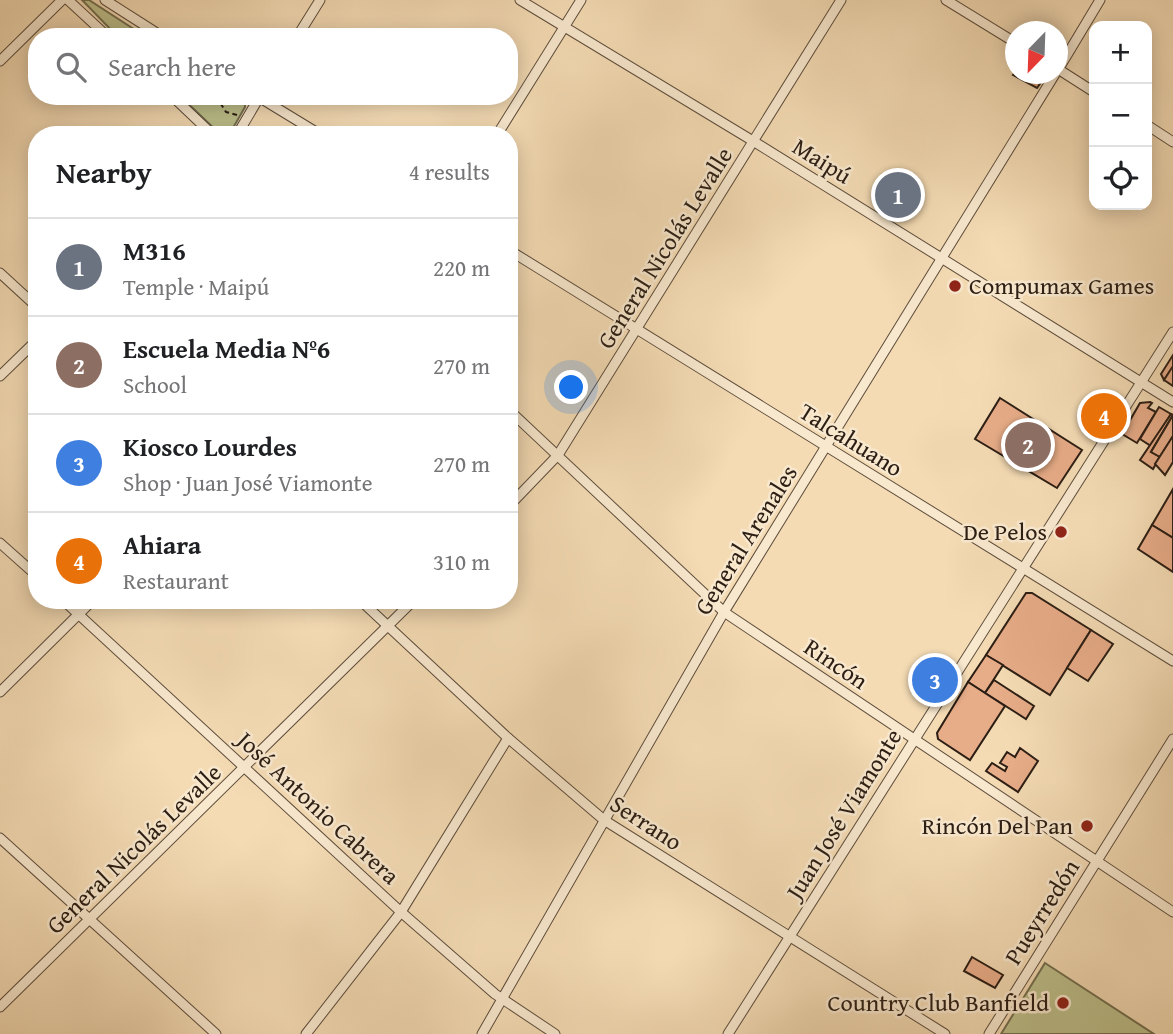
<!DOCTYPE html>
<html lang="en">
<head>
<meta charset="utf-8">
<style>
	body { margin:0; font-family:"Gentium Book Plus",serif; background:#f6f6f6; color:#202124 }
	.controls { position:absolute; right:21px; top:21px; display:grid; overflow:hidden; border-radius:14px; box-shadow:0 4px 18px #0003 }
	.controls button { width:63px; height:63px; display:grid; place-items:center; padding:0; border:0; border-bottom:2px solid #e0e0e0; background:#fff; color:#202124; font:35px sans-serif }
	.compass { position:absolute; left:1005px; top:21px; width:63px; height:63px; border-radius:50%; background:#fff; box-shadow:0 4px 18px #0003; rotate:203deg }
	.you { position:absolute; left:572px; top:388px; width:24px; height:24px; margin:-18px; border:5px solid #fff; border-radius:50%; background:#1a73e8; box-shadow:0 0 0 10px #1a73e833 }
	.badge { display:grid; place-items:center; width:46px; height:46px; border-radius:50%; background:#1a73e8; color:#fff; font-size:23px; font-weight:700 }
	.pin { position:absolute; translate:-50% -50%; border:4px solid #fff; box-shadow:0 2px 7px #0006 }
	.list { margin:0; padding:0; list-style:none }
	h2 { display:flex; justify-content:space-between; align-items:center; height:91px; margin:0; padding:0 28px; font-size:30px }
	h2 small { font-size:23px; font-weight:400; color:#757577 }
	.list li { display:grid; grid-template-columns:46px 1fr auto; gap:21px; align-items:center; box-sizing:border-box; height:98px; padding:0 28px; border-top:2px solid #e0e0e0 }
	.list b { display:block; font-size:26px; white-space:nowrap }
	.list p { margin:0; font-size:23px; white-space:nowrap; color:#757577 }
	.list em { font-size:23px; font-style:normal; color:#757577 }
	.icon { flex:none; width:38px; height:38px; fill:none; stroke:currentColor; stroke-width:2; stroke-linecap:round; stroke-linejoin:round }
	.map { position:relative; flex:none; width:1173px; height:1034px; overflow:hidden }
	.search { position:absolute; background:#fff; box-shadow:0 4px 18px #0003; left:28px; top:28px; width:490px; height:77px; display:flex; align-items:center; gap:18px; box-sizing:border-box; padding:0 24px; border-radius:28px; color:#757577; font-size:26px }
	.panel { position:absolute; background:#fff; box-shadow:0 4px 18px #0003; left:28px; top:126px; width:490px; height:483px; border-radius:28px }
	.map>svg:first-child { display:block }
</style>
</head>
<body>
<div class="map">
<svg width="1173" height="1034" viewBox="0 0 1173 1034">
	<rect width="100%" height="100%" fill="#f4dbb4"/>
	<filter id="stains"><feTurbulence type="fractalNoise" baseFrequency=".00286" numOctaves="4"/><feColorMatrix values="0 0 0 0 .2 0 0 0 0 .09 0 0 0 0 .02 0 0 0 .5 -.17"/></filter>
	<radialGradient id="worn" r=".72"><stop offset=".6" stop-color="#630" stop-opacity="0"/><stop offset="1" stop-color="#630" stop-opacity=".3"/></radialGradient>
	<!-- green -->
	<g fill="#bdc08c" stroke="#746f50" stroke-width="2">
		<path d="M82,0H89L146,37H118Z"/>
		<path d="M180,96H238L245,102V107L229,135H221Z"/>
		<path d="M1045,963L1154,1034H1001Z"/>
	</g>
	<!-- building -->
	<g fill="#e7ac88" stroke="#2c1e14" stroke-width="2">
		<path d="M1016,71V74H1036L1041,76L1042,81L1037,88L1013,75Z"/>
		<path d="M896,173L918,186L900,217L878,204Z"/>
		<path d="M1173,355V367L1164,380L1161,374Z"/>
		<path d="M1173,366V386L1164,380Z"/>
		<path d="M1000,398L1082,450L1057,488L975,439Z"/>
		<path d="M1150,402L1152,403L1148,408L1156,412L1137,443L1122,434L1140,403Z"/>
		<path d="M1159,407L1171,414L1151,446L1140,439Z"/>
		<path d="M1171,414L1173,415L1151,452L1160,457L1153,469L1140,460Z"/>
		<path d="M1173,415V436L1160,457L1151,452Z"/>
		<path d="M1173,436V462L1165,475L1155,464Z"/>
		<path d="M1173,489V538L1152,525Z"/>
		<path d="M1152,525L1173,538V572L1138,549Z"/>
		<path d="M1026,593H1032L1091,630L1050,695L986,655Z"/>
		<path d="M1091,630L1113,644L1088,681L1067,668Z"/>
		<path d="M986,655L1003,665L985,693L968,682Z"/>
		<path d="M994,680L1034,706L1026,719L985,693Z"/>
		<path d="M968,682L1005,706L970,760L938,739L937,733Z"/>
		<path d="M1020,748L1038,761L1018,792L986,771L992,763L1005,771L1007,767L1000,763L1007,752L1015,757Z"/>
		<path d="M972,957L1003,975L995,988L964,971Z"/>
	</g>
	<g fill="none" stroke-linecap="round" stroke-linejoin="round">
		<!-- minor casing -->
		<g stroke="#5e4d3c" stroke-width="11">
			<g id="minor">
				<path d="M68,0L108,37"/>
				<path d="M105,0L163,37"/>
				<path d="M520,0L753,141L1173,402"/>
				<path d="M946,0L1016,43"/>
				<path d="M297,37L320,0"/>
				<path d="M0,61L62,0"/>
				<path d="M1058,69L1094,92"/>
				<path d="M1058,70L1100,0"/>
				<path d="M172,96L213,135"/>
				<path d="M257,96L321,135"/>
				<path d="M1147,125L1173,142"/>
				<path d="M237,135L260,96"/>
				<path d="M497,135L581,0"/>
				<path d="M509,250L1173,661"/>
				<path d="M0,273L37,307"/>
				<path d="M0,376L37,340"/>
				<path d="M509,410L724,612L1173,912"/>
				<path d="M509,506L558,455L841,0"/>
				<path d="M0,543L37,576"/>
				<path d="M63,600L401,912L495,994L555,1034"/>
				<path d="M360,600L508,738L604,820L945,1034"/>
				<path d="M0,692L93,600"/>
				<path d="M0,838L216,1034"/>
				<path d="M0,1007L414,600"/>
				<path d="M306,1034L401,912L508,738"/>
				<path d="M482,1034L724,612L1055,74"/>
				<path d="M728,1034L1173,332"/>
				<path d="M989,1034L1173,739"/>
			</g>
		</g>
		<!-- path -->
		<path stroke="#2c1e14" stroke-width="2" stroke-dasharray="5 3.5" stroke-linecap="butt" d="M216,96L226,112L237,115"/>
		<!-- minor -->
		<use href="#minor" stroke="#f8e8ce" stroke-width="9"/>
	</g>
	<!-- markers -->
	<g fill="#8f2418" stroke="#f8e8ce" stroke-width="2.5">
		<circle cx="955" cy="286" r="7"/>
		<circle cx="1061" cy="532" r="7"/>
		<circle cx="1087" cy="826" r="7"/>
		<circle cx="1063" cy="1003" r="7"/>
	</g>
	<g text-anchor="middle" stroke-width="5" stroke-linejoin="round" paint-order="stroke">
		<!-- street labels -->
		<g font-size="24" fill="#2c1e14" stroke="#f8e8ce">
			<text transform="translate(822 161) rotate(32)" y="8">Maipú</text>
			<text transform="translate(665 248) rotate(-58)" y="8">General Nicolás Levalle</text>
			<text transform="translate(851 440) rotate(32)" y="8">Talcahuano</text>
			<text transform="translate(746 540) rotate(-58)" y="8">General Arenales</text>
			<text transform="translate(836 664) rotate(34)" y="8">Rincón</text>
			<text transform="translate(318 808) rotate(43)" y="8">José Antonio Cabrera</text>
			<text transform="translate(844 814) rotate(-58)" y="8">Juan José Viamonte</text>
			<text transform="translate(646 823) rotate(33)" y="8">Serrano</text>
			<text transform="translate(134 849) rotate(-44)" y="8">General Nicolás Levalle</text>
			<text transform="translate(1042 912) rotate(-58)" y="8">Pueyrredón</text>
		</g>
		<!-- poi labels -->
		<g font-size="24" fill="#2c1e14" stroke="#f8e8ce" text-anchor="end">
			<text x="969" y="294" text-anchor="start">Compumax Games</text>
			<text x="1047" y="540">De Pelos</text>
			<text x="1073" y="834">Rincón Del Pan</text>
			<text x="1049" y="1011">Country Club Banfield</text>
		</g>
	</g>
	<rect width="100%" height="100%" filter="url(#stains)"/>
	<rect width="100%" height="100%" fill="url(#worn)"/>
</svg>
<div class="controls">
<button>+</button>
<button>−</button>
<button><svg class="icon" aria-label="locate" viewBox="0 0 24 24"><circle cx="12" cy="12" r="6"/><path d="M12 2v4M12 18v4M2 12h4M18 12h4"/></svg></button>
</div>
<svg class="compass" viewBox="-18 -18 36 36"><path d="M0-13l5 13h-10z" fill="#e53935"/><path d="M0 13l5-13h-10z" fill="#757577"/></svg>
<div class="you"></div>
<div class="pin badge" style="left:898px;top:195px;background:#6b7280">1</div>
<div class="pin badge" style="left:1028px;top:445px;background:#8d6e63">2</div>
<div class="pin badge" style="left:935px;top:680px;background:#3f7fe0">3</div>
<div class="pin badge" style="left:1104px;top:416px;background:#e8710a">4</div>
<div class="search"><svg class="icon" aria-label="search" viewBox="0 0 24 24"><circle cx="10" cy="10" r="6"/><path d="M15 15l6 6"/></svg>Search here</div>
<section class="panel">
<h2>Nearby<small>4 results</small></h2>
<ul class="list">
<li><span class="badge" style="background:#6b7280">1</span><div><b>M316</b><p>Temple · Maipú</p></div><em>220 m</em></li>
<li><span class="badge" style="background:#8d6e63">2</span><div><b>Escuela Media Nº6</b><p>School</p></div><em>270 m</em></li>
<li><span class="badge" style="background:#3f7fe0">3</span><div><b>Kiosco Lourdes</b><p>Shop · Juan José Viamonte</p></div><em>270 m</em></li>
<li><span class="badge" style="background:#e8710a">4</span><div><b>Ahiara</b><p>Restaurant</p></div><em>310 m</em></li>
</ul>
</section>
</div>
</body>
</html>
